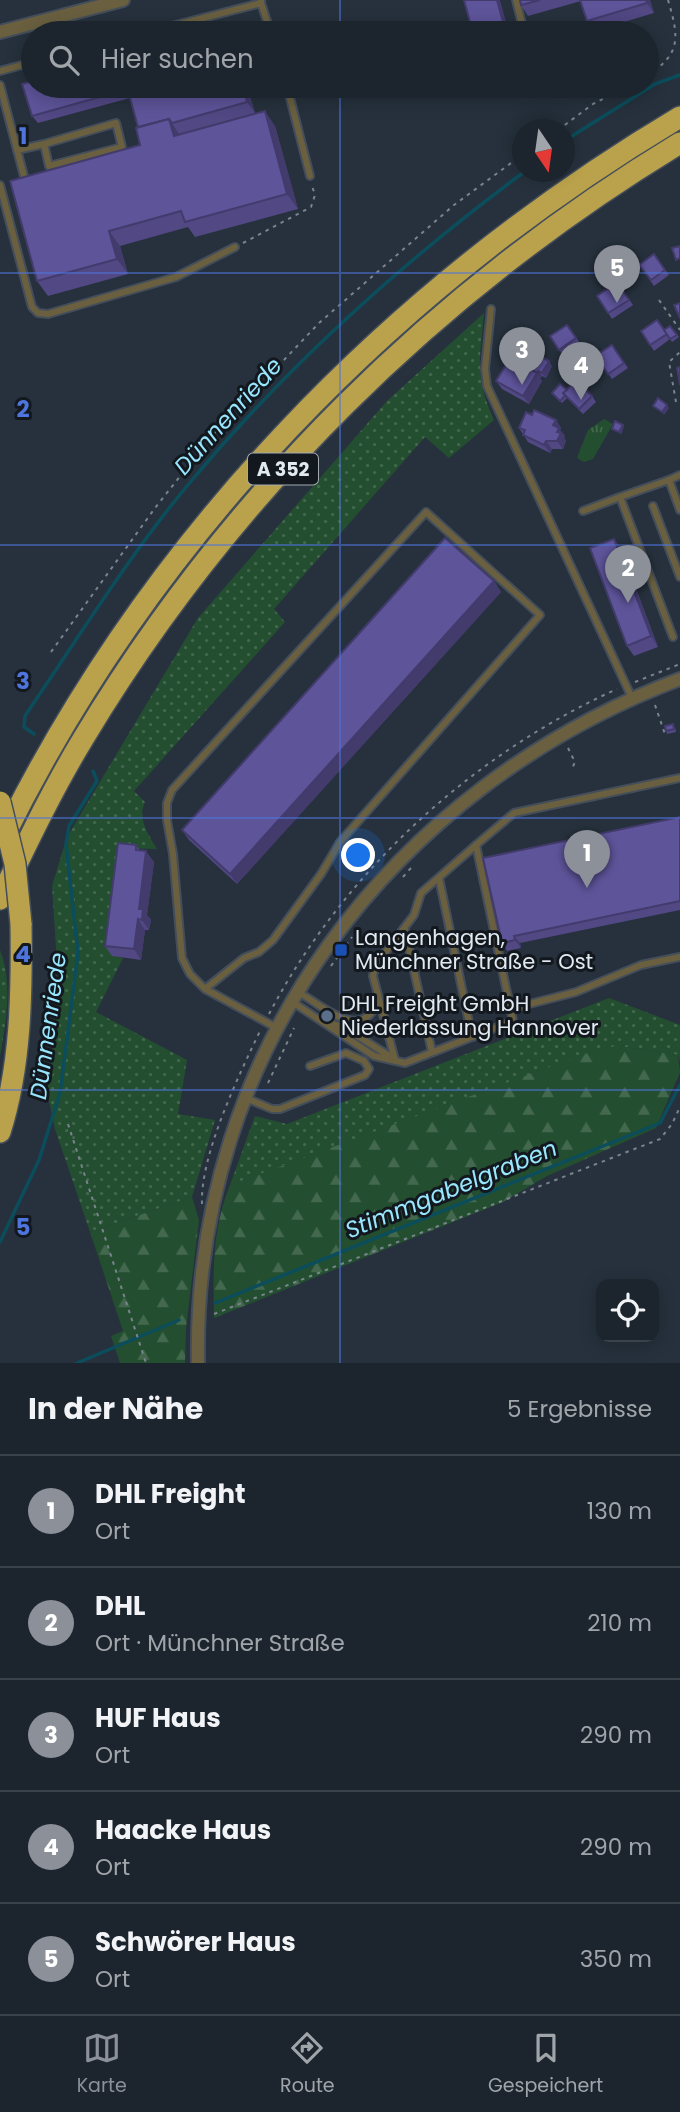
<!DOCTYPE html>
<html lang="de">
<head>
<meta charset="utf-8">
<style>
	body { margin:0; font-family:Poppins,sans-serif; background:#252d36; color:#f1f3f6 }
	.controls { position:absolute; right:21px; bottom:21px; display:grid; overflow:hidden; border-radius:14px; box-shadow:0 4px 18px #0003 }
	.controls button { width:63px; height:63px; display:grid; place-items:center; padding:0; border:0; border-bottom:2px solid #3a424a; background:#1c252e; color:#f1f3f6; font:35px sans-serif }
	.compass { position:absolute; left:512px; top:119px; width:63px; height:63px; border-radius:50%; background:#1c252e; box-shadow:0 4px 18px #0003; rotate:167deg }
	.you { position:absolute; left:359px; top:856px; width:24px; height:24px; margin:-18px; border:5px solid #fff; border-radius:50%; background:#1a73e8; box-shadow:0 0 0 10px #1a73e833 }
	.badge { display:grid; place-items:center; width:46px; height:46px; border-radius:50%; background:#8c9099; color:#fff; font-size:23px; font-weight:700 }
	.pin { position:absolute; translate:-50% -58px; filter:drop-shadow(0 2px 4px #0008) }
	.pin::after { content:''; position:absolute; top:37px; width:24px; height:21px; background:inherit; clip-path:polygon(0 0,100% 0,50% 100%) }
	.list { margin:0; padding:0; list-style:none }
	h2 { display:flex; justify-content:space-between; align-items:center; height:91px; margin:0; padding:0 28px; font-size:30px }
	h2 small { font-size:23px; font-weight:400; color:#a0a5aa }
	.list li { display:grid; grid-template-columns:46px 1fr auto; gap:21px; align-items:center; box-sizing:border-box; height:112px; padding:0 28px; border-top:2px solid #3a424a }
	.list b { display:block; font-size:26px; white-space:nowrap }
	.list p { margin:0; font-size:23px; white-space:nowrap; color:#a0a5aa }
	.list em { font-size:23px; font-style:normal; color:#a0a5aa }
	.icon { flex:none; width:38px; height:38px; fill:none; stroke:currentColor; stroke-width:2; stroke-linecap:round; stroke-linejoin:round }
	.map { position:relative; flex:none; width:680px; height:1363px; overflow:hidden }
	.search { position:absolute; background:#1c252e; box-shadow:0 4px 18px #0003; left:21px; right:21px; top:21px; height:77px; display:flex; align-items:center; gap:18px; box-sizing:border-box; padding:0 24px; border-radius:38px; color:#a0a5aa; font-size:26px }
	.sheet { height:651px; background:#1c252e }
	nav { display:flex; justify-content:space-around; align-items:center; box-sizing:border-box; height:98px; border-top:2px solid #3a424a; background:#1c252e; font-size:19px; color:#a0a5aa }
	nav a { display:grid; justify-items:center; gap:4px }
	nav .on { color:#8c9099 }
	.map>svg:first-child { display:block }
</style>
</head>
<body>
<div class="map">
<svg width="680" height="1363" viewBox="0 0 680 1363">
	<defs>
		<pattern id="grass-dots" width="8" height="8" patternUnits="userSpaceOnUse" patternTransform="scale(1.75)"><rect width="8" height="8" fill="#234f30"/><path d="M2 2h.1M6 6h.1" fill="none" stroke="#43684e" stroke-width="1.8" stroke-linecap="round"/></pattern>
		<pattern id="forest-firs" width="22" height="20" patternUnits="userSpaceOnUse" patternTransform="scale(1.75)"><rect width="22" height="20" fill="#234f30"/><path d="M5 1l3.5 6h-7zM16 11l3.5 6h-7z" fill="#43684e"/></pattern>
		<pattern id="park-tufts" width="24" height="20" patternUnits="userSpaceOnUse" patternTransform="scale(1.75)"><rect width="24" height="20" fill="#234f30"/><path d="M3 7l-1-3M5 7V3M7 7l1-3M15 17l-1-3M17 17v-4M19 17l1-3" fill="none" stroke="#43684e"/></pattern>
	</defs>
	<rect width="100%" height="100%" fill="#26313d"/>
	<!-- grass -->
	<g fill="url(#grass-dots)">
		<path d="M484,313C480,360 474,376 494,420L449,458L425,437L274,609L285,622L134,791L145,802C137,819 148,834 157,849L118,848L114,874L113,956L123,958L96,1012L187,1060L178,1114L215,1120L192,1197L90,1232L55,1129L47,1092L59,994L52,886L67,837L198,618L387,401Z"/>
		<path d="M0,950C13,983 6,1022 0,1056Z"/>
		<path d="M609,998L680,1025V1062L678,1055L619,1046L230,1185L255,1116L287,1124Z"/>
	</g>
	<!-- forest -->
	<g fill="url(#forest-firs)">
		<path d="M619,1046L678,1055L680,1072L656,1128L547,1176L503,1202L214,1318C213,1272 212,1229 230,1185L601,1048Z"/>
		<path d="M192,1197L199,1220L186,1328L185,1363H120L111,1336L123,1331L90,1232Z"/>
	</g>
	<!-- park -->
	<path fill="url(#park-tufts)" d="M604,419L613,424L593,459L584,462L577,458L588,430Z"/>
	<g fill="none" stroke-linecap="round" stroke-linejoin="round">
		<!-- stream -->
		<g stroke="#0c4d5c" stroke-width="3.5">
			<path d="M564,141L655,84L680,75"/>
			<path d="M34,734L24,727L25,716L37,698C85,627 132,552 187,486C286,367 400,264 524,172"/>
			<path d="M0,1242L39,1160L60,1093L78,953L66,844L69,826L97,781L93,771"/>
			<path d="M215,1303L660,1123L680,1085"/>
			<path d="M77,1363L179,1320"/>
		</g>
		<!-- lane casing -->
		<g stroke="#444e5a" stroke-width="10">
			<g id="lane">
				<path d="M516,0L522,24"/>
				<path d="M261,3L271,33"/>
				<path d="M145,33L261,3V0"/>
				<path d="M0,71L33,62"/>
				<path d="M0,85L25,180"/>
				<path d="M287,86L310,176"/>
				<path d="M17,150L44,144L49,166L122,147L116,123L44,144"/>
				<path d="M0,185L32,307L38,313L48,314L176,277L235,247"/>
				<path d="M491,309L485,369L487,386L632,698"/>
				<path d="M680,475L669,480L680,510"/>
				<path d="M669,480L620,497L673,637"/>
				<path d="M653,506L680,577"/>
				<path d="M583,511L620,497"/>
				<path d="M476,845L514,813L680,778"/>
				<path d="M439,878L472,1037"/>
				<path d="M405,930L432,1052"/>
				<path d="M205,989L190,974L182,958L173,854L167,820V803L172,790L426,512L540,615L340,842L321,874L273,940L259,952L244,958L205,989L277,1028"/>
				<path d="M300,993C325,1008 363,1043 378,1000"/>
				<path d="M294,1003L374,1056L405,1063L513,1021L476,845L421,893L414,915L375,966L373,976L395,1060"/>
				<path d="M510,1009L576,992L641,965L680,957"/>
				<path d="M330,1023L345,1028L391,1057"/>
				<path d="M248,1099L272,1109H280L365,1075L369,1069L364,1061L346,1053L310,1066"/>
			</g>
		</g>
		<!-- street casing -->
		<g stroke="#444e5a" stroke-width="16">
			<g id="street">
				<path d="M0,32L123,0"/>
				<path d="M198,1363C192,1051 393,787 680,679"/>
			</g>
		</g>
		<!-- highway casing -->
		<g stroke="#444e5a" stroke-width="24">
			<g id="highway">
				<path d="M2,840C151,537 391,289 680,117"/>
				<path d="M0,899C26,845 52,790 83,739C230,494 436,291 680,143"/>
				<path d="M0,1132C21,1066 22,993 21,924"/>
			</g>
		</g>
		<!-- path -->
		<g stroke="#7a848e" stroke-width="2" stroke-dasharray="3.5 5" stroke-linecap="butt">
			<path d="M647,76C680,54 680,40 668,0"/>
			<path d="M558,130L593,104L629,86"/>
			<path d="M243,243L311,207L315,195L312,186"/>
			<path d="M659,300L680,330"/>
			<path d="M676,402L669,362L680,352"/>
			<path d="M51,652L155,508L211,437L319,323L454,205L522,155"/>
			<path d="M635,682L680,664"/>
			<path d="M655,705L666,737"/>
			<path d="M568,748L575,762L571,771"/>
			<path d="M403,877L411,868"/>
			<path d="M331,966L352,937"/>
			<path d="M269,1014C344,872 471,755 617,689"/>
			<path d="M268,1083L294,1028"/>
			<path d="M68,1124L146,1363"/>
			<path d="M202,1204C200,1155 239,1075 260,1031"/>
			<path d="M214,1314L660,1139L672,1124L680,1107"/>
		</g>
		<!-- lane -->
		<use href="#lane" stroke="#6a6040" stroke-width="6"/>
		<!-- street -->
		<use href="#street" stroke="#6a6040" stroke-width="12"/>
		<!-- highway -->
		<use href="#highway" stroke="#baa14b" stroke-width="21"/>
		<!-- highway-bridge casing -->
		<g stroke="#444e5a" stroke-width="24" stroke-linecap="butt">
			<path id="highway-bridge" d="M0,802L15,864L21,924"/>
		</g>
		<!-- highway-bridge -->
		<use href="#highway-bridge" stroke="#baa14b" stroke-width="21"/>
	</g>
	<!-- wall -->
	<g fill="#514884">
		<path d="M520,0H650L654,13L594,31L587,21L581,1L528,16L521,5Z"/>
		<path d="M33,86H174L167,88V90L247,86L255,113L179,134L275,126L298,209L195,237L188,227L120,246L128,274L48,296L37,281L140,145L138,127L130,98L38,123L32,116Z"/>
		<path d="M654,254L669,275L654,286L639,265Z"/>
		<path d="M617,282L633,305L612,319L597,296Z"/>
		<path d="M567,325L580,343L563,355L550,336Z"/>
		<path d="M670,326L679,337L672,342L670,339L654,351L641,331L664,330Z"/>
		<path d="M612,345L628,368L612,379L595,356Z"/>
		<path d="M529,364L552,366L546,378L542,376L540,379L542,381L529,404L502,389L496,381L530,370L531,368Z"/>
		<path d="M567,390L592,396L596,402L583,414L567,398L562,403L552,393Z"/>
		<path d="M532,415L556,420L561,428L560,430L565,436L564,438L566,441L563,449H552L550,453L528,442L519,428Z"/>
		<path d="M621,549L658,647L634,656L627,646Z"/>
		<path d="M494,581L501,592L237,884L189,840L182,830Z"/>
		<path d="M675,727L676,732L667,734L666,731Z"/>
		<path d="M680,817V910L520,943L521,948L507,951L502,943Z"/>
		<path d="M136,845L140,850L154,862L147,915L151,920L149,930H145L141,960L112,956L105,946Z"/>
	</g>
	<!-- shaded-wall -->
	<g fill="#423b6c">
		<path d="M497,0H500L509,33H506Z"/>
		<path d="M646,0H650L654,13L647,3Z"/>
		<path d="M161,86H165L167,88L169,102L162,91Z"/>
		<path d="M243,86H247L255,113L247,102Z"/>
		<path d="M265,111L275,126L298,209L287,194Z"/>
		<path d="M169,119L179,134L184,151L174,136Z"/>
		<path d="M109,231L120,246L128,274L117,259Z"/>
		<path d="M549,361L552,366L546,378L542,373Z"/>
		<path d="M538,371L542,376L540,379L542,381L529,404L523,396Z"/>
		<path d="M667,405L669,408L664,415L662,412Z"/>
		<path d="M556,420L561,428L560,430L565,436L564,438L566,441L563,449L557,441L553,425Z"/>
		<path d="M623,425L624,427L621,435L619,432Z"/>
		<path d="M546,441L552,449L550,453L544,445Z"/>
		<path d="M614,539L621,549L658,647L651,636Z"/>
		<path d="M494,581L501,592L237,884L230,874Z"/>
		<path d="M146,851L154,862L147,915L151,920L149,930L142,920L139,909Z"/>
		<path d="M138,919L145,930L141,960L134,949Z"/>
		<path d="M514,936L520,943L521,948L515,940Z"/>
	</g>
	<!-- building -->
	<g fill="#5e549a" stroke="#423b6c" stroke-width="2">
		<path d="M464,0H497L506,33H473Z"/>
		<path d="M520,0H540L521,5Z"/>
		<path d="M580,0H646L647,3L587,21Z"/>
		<path d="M33,81V86H131L127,87L128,89L32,116L22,84Z"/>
		<path d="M131,86H161L162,91L183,86H243L247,102L172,123L169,119L138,127L127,87Z"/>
		<path d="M265,111L287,194L185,222L181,211L109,231L117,259L37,281L10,181L140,145L136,128L169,119L174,136Z"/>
		<path d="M680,246V258L676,260L672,248Z"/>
		<path d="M654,254L665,270L651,280L639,265Z"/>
		<path d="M617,282L629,300L608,313L597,296Z"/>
		<path d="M680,303V318L674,305Z"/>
		<path d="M657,320L667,334L650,345L641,331Z"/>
		<path d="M567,325L576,338L559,350L550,336Z"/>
		<path d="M670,326L677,335L670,339L664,330Z"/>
		<path d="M612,345L624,363L608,374L595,356Z"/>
		<path d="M536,354L549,361L542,373L538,371L536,374L537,373L530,370L532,366L529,364Z"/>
		<path d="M510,358L537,373L523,396L496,381Z"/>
		<path d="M680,367V385L677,368Z"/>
		<path d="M576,380L592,396L579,409L563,393Z"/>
		<path d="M560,384L567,390L563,393L565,396L560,401L552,393Z"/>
		<path d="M658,398L667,405L662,412L653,406Z"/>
		<path d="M534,410L556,420L553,425L559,428L557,432L561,433L557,441H546L544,445L523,435L525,430L519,428L526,412L532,415Z"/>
		<path d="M615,421L623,425L619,432L612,429Z"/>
		<path d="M445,538L494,581L230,874L182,830Z"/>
		<path d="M614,539L651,636L627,646L590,548Z"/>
		<path d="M673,724L674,729L666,731L665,726Z"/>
		<path d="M680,817V901L514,936L515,940L502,943L483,858Z"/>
		<path d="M118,843L136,845V850L146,851L139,909H143L142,920L138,919L134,949L105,946Z"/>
	</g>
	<!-- grid -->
	<path fill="none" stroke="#4e75de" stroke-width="2" stroke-opacity="0.55" d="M340,0V33M340,86V1363M0,273H680M0,545H680M0,818H680M0,1090H680"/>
	<!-- markers -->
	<rect fill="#1a4fb4" stroke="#13181e" stroke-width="2.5" x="334" y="943" width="14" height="14" rx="3.5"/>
	<circle fill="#5c6f8a" stroke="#13181e" stroke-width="2.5" cx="327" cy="1016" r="7"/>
	<g text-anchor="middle" stroke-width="6" stroke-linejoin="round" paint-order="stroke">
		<!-- shield labels -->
		<rect fill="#13181e" stroke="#a3aab2" stroke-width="2" x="248" y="453.5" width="70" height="31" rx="5"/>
		<g font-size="19" font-weight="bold" fill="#e1e9f1">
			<text x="283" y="476">A 352</text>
		</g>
		<!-- poi labels -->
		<g font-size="21" fill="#e1e9f1" stroke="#13181e" text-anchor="start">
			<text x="355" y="945">Langenhagen,<tspan x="355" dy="24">Münchner Straße - Ost</tspan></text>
			<text x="341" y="1011">DHL Freight GmbH<tspan x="341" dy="24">Niederlassung Hannover</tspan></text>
		</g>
		<!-- water labels -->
		<g font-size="23" font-style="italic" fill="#98e7fe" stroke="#13181e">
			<text transform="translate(228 416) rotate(-48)" y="8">Dünnenriede</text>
			<text transform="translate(48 1026) rotate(-82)" y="8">Dünnenriede</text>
			<text transform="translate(451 1189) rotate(-22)" y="8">Stimmgabelgraben</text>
		</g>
	</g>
	<g font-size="23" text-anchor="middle" font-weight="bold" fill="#4e75de" stroke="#13181e" stroke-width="6" stroke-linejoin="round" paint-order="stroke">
		<text x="23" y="144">1</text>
		<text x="23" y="417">2</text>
		<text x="23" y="689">3</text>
		<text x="23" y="962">4</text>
		<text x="23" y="1235">5</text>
	</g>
</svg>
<div class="controls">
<button><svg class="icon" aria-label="locate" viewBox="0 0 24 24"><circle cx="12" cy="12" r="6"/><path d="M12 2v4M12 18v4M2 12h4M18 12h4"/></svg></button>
</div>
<svg class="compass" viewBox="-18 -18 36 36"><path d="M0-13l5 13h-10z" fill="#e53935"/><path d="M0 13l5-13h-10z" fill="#a0a5aa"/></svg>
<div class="you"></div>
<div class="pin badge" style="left:587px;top:888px">1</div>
<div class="pin badge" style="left:628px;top:603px">2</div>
<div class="pin badge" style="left:522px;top:385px">3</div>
<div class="pin badge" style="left:581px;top:400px">4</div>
<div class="pin badge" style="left:617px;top:303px">5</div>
<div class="search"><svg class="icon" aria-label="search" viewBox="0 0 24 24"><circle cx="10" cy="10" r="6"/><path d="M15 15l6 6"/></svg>Hier suchen</div>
</div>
<section class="sheet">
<h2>In der Nähe<small>5 Ergebnisse</small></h2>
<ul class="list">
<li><span class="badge">1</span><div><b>DHL Freight</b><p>Ort</p></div><em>130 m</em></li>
<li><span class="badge">2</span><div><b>DHL</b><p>Ort · Münchner Straße</p></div><em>210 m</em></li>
<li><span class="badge">3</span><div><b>HUF Haus</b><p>Ort</p></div><em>290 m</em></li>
<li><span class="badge">4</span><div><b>Haacke Haus</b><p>Ort</p></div><em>290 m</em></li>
<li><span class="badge">5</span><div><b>Schwörer Haus</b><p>Ort</p></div><em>350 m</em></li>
</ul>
</section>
<nav>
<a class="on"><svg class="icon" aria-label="map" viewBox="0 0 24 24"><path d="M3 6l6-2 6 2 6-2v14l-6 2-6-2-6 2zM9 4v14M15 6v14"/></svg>Karte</a>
<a><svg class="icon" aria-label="directions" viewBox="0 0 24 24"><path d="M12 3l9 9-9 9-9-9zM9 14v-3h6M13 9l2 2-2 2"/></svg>Route</a>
<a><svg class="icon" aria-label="saved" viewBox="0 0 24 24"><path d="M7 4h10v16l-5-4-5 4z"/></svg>Gespeichert</a>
</nav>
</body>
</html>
